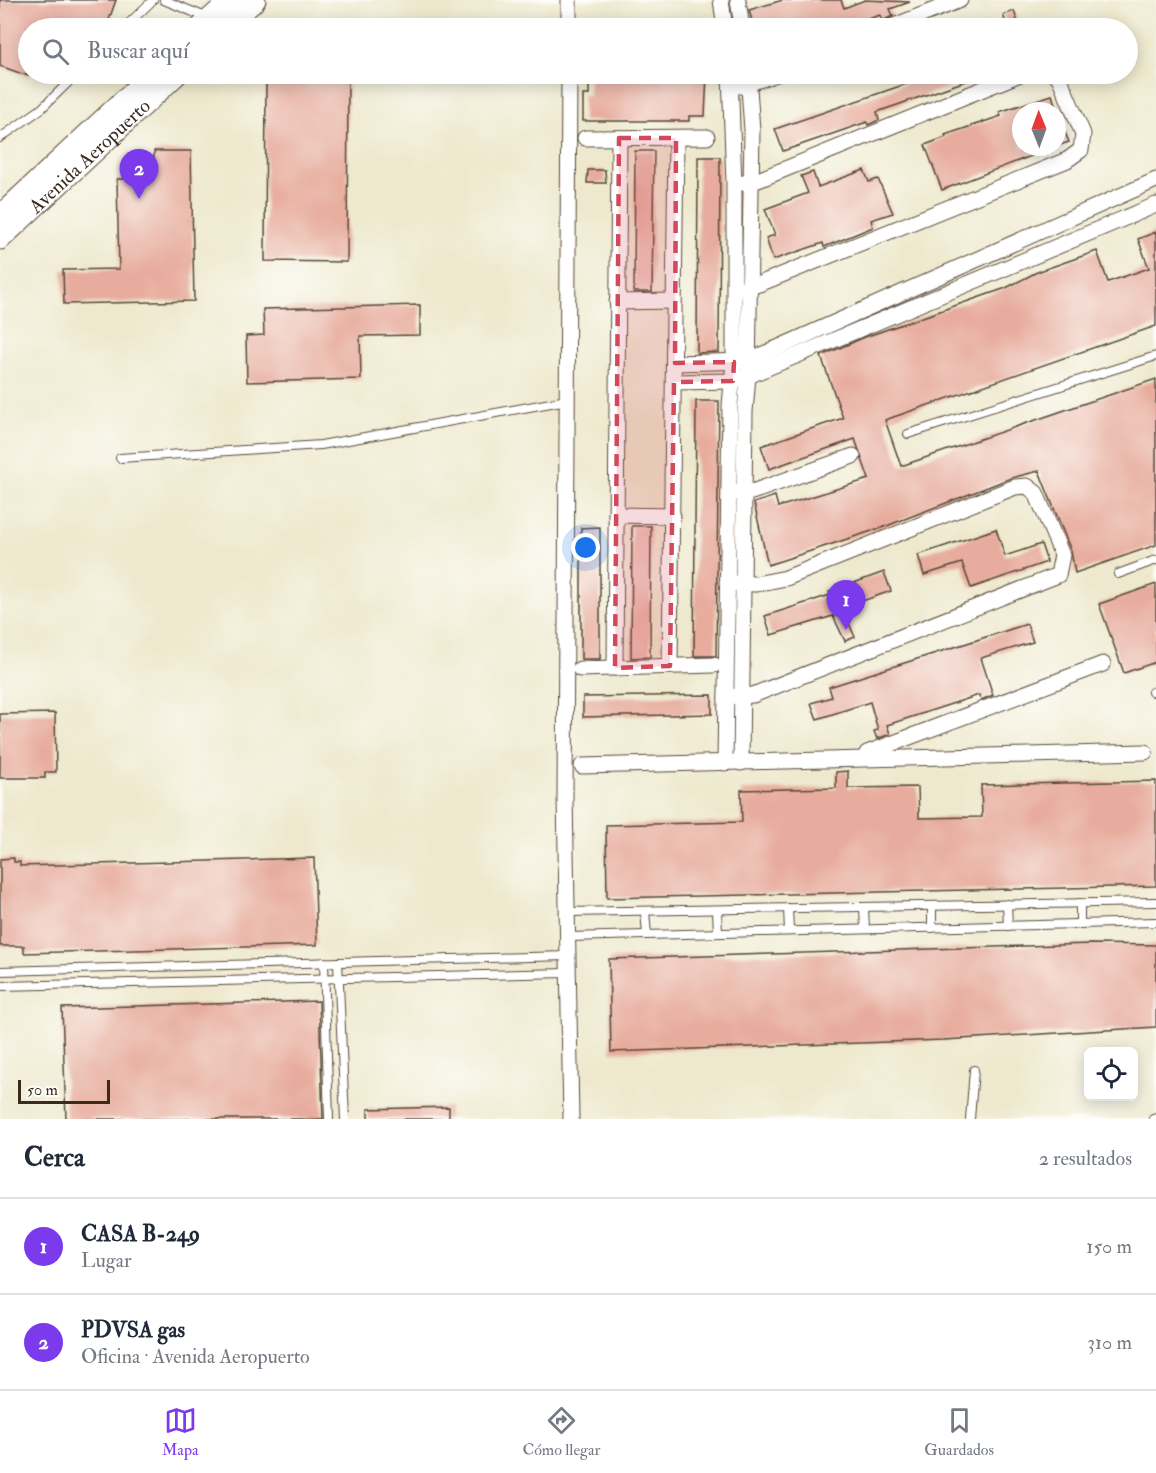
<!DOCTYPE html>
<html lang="es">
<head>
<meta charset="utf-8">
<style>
	body { margin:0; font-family:"IM FELL Double Pica",serif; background:#f6f6f7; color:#1f2937 }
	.controls { position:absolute; right:18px; bottom:18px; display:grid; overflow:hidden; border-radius:9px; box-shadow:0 3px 15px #0003 }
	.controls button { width:54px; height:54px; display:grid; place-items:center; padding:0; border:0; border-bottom:2px solid #e0e1e3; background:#fff; color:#1f2937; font:30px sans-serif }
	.compass { position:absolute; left:1012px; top:102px; width:54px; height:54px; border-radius:50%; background:#fff; box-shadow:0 3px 15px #0003; rotate:359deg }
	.scale { position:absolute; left:18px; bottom:15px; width:92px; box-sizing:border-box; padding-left:6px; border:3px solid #3b2a1e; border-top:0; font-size:16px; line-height:21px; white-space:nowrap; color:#3b2a1e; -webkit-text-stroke:4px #fdfcf7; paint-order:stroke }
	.you { position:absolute; left:586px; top:548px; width:21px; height:21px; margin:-15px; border:4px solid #fff; border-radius:50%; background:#1a73e8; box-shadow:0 0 0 9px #1a73e833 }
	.badge { display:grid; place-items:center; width:39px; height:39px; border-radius:50%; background:#7c3aed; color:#fff; font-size:20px; font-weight:700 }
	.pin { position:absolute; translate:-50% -50px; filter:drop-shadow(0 2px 3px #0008) }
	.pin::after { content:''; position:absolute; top:32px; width:21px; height:18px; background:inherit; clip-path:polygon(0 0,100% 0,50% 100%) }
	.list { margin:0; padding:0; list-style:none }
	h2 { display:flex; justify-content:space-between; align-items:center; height:78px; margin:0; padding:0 24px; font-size:26px }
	h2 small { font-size:20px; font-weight:400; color:#747a83 }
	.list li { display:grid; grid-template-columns:39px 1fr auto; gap:18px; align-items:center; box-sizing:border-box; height:96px; padding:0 24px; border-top:2px solid #e0e1e3 }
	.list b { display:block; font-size:22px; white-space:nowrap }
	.list p { margin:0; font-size:20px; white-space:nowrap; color:#747a83 }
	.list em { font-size:20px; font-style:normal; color:#747a83 }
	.icon { flex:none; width:33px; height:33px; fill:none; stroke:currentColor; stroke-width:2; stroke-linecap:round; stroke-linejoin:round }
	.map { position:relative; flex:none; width:1156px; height:1119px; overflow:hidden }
	.search { position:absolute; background:#fff; box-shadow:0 3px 15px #0003; left:18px; right:18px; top:18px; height:66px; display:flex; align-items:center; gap:15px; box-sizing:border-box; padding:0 21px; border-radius:33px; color:#747a83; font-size:22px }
	.sheet { height:270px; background:#fff }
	nav { display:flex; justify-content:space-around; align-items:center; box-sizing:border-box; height:84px; border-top:2px solid #e0e1e3; background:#fff; font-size:16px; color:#747a83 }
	nav a { display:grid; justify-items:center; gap:3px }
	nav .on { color:#7c3aed }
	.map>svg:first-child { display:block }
</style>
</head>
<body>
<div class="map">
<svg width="1156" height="1119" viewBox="0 0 1156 1119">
	<rect width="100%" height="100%" fill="#fdfcf7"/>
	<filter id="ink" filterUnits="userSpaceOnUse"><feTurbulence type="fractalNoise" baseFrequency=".0167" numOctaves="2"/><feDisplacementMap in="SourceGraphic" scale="12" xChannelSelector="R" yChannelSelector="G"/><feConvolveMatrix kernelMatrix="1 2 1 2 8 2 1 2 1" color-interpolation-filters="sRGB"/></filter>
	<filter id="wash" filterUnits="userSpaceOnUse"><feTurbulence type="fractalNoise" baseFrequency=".008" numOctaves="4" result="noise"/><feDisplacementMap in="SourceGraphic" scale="24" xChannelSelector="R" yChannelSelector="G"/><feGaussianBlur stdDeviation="1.35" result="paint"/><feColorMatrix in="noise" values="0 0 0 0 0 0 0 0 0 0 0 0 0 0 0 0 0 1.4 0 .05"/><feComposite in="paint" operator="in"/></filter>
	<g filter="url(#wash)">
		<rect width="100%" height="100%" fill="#eee9ce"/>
		<g id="blocks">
			<!-- building -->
			<g fill="#e7ac9d">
				<path d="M0,0H116L106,28L79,20L76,28H28V76L0,66Z"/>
				<path d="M783,0H841L844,8L865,0L910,2L890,9L893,16L882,21L880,15L843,28H754L749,10Z"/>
				<path d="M1014,11L1020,28H1008L1003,15Z"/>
				<path d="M266,74H348L347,262L265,261Z"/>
				<path d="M589,74H707L705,116H689V121H583V95H589Z"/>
				<path d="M935,74L983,75L877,112L879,120L868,125L867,122L783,151L775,129Z"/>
				<path d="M1052,95L1057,111H1021V147L1052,148L942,190L925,145L946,137L945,135L1001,116L999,112Z"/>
				<path d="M1057,113L1069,142L1057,146Z"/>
				<path d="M154,151H191L194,301L64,304L63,270L119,269L117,179H132V167H154Z"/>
				<path d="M635,151H654L652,292H634Z"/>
				<path d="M698,157H720L719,352L697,353Z"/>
				<path d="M588,170H605L606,183H587Z"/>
				<path d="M864,170L869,182L878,179L893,213L871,220L873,227L824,247L823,243L773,260L766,238L775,235L765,209L808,193L801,176L813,172L818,187Z"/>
				<path d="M1156,232V326L885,420L901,466L1156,379V545L1075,573L1071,551L1039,471L1011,478L884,527L768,565L754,503L775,496L778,507L869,479L855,439L769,469L761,446L843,418L821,356L865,337L1006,288L1037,272L1097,251L1108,282L1149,268L1138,239Z"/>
				<path d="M420,305V335L360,336L361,379L247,382L246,336L264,335L263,309Z"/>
				<path d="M696,401H719L716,656H694Z"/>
				<path d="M632,526H651L650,657L631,658Z"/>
				<path d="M600,527V659H581V528Z"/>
				<path d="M996,529L1005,556L1041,544L1047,562L971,588L962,563L924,575L918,555Z"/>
				<path d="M884,572L891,591L842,608L855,637L845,641L833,616L771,635L765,616L830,595L829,592Z"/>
				<path d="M1156,584V662L1124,673L1099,604Z"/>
				<path d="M1027,624L1033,642L981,658L993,695L981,700L979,695L887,725L890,734L877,739L874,731L878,730L870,702L817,719L811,703L832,697L829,687Z"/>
				<path d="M712,695V714L583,717V697Z"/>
				<path d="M55,713L56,772H45V778H0V714Z"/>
				<path d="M848,771V788L918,787L919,818L982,817L981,785L1156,781V886L607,898L606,825L742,822L741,790L836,788V772Z"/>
				<path d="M14,858V862H20V866L314,858L317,945L24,953V946H0V859Z"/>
				<path d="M1091,944L1156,945V1027L944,1040L611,1052L609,959Z"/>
				<path d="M319,1001L323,1119H66L62,1008Z"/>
				<path d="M449,1107V1119H368V1109Z"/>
			</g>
		</g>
	</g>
	<g filter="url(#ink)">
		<use href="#blocks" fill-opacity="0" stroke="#564738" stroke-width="1.5"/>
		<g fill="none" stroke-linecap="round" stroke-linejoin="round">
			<!-- lane casing -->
			<g stroke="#564738" stroke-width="10">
				<g id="lane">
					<path d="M164,0L208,18"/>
					<path d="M124,28L153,0"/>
					<path d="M0,138L41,109L77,74"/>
					<path d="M908,434L1156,356"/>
					<path d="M120,458L321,445L567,400"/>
					<path d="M1118,574L1156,560"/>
					<path d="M1152,692L1156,691"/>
					<path d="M1080,903V924"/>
					<path d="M1007,904L1008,926"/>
					<path d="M932,906V928"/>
					<path d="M864,907L865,929"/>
					<path d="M788,908L789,931"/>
					<path d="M717,910L718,933"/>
					<path d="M645,911L647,935"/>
					<path d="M567,912L1156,902"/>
					<path d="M568,937L1156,922"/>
					<path d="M324,962L329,1119"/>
					<path d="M338,962L345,1119"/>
					<path d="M0,971L568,956"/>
					<path d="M0,986L568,973"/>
					<path d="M970,1119L974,1070"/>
					<path d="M1153,1119L1156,1118"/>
				</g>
			</g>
			<!-- street casing -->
			<g stroke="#564738" stroke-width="17">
				<g id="street">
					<path d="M721,0L725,28"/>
					<path d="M738,0L742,28"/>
					<path d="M569,28V0"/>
					<path d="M889,28L960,0"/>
					<path d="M569,74L565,798L571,1119"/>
					<path d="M740,86L777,74"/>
					<path d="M585,138L707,137"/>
					<path d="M743,183L758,180L1020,74"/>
					<path d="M740,289L759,284L1067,160L1081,150L1083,134L1059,77L1055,74"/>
					<path d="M617,302L674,301"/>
					<path d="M675,363L748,361L1156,180"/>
					<path d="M674,382L733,381L748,376L1156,205"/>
					<path d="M735,493L752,492L853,456"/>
					<path d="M616,515L673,516"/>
					<path d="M670,666L676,138"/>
					<path d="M615,668L619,138"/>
					<path d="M580,669L714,665"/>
					<path d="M726,697L753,695L1058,575L1062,555L1036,493L1027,486L1015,487L786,578L756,584L727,583"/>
					<path d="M867,753L1103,664"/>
					<path d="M725,763L730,405L734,362V183L730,74"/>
					<path d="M741,763L745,412L748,376L752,130L748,74"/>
					<path d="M582,766L1145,752"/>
				</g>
			</g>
			<!-- secondary casing -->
			<g stroke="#564738" stroke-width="23">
				<g id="secondary">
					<path d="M200,28L231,0"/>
					<path d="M225,28L255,0"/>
					<path d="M0,216L152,74"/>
					<path id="s1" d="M0,239L177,74"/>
				</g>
			</g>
			<!-- lane -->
			<use href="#lane" stroke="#fff" stroke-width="8"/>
			<!-- street -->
			<use href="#street" stroke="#fff" stroke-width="15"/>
			<!-- secondary -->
			<use href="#secondary" stroke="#fff" stroke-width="21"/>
		</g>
	</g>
	<!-- marked area -->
	<path fill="#d1495b" fill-opacity="0.2" stroke="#d1495b" stroke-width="4.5" stroke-dasharray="12 8" stroke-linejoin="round" d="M619,138H676L675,363L734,362L733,381L674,382L670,666L615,668Z"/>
	<g text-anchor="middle" stroke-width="5" stroke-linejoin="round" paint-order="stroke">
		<!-- street labels -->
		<g font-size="20" fill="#3b2a1e" stroke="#fdfcf7">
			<text dy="7" stroke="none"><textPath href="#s1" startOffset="122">Avenida Aeropuerto</textPath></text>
		</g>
	</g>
</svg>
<div class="controls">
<button><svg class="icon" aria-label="locate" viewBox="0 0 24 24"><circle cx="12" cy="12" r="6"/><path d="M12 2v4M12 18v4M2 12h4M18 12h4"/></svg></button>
</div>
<svg class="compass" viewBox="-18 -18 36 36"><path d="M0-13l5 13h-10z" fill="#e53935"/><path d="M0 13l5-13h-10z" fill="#747a83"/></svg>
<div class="scale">50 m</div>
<div class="you"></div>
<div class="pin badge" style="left:846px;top:630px">1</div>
<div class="pin badge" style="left:139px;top:199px">2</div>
<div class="search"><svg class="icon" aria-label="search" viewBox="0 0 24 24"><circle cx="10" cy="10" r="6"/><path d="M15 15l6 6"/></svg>Buscar aquí</div>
</div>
<section class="sheet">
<h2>Cerca<small>2 resultados</small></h2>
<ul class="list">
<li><span class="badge">1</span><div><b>CASA B-249</b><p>Lugar</p></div><em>150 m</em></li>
<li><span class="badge">2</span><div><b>PDVSA gas</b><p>Oficina · Avenida Aeropuerto</p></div><em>310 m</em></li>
</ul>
</section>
<nav>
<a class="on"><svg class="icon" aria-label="map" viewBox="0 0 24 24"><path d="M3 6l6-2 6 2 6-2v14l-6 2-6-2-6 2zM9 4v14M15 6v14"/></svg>Mapa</a>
<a><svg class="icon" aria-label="directions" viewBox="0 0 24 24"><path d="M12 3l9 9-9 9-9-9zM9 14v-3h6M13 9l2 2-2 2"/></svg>Cómo llegar</a>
<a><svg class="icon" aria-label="saved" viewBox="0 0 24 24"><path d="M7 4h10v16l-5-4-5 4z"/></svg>Guardados</a>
</nav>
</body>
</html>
